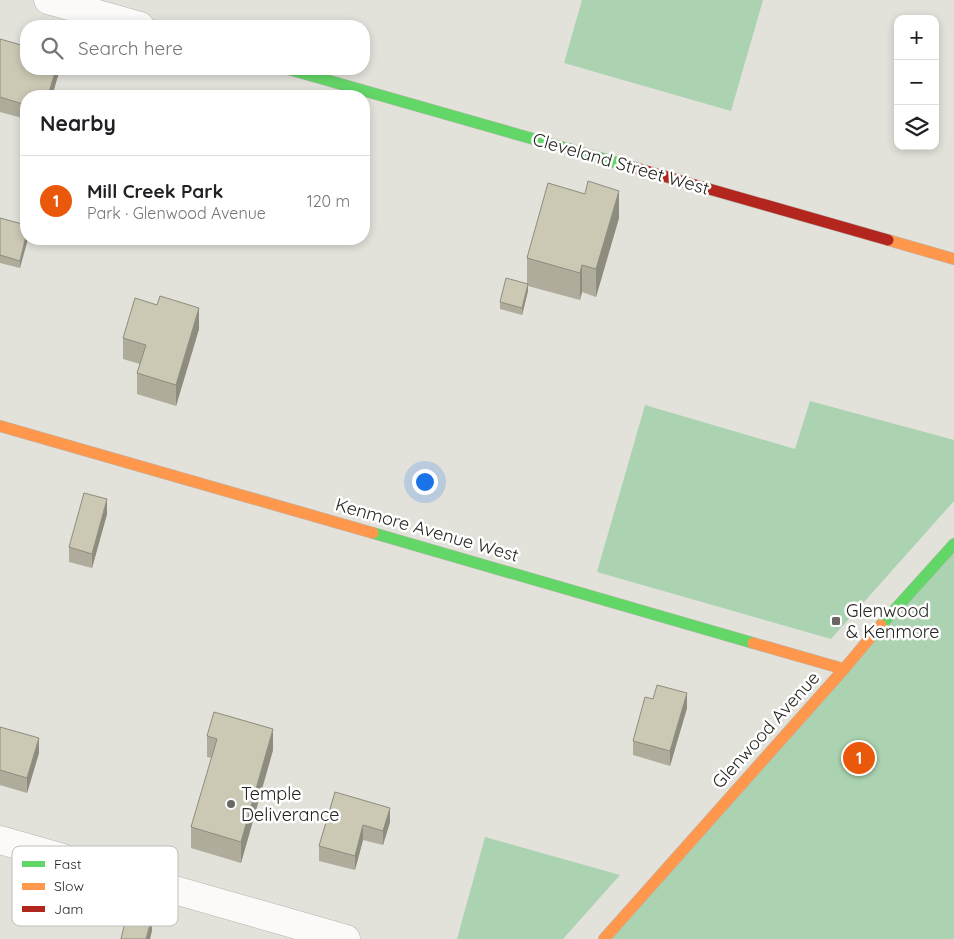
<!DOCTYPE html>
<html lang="en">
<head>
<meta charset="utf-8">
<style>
	body { margin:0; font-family:Quicksand,sans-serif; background:#f2f2f2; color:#202124 }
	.controls { position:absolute; right:15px; top:15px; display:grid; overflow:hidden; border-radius:10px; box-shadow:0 2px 8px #0003 }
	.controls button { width:45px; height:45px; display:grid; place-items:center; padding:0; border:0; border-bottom:1px solid #e0e0e0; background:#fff; color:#202124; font:25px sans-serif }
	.you { position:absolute; left:424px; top:481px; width:18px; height:18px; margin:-12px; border:4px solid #fff; border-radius:50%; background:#1a73e8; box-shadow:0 0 0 8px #1a73e833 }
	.badge { display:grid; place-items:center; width:32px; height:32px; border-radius:50%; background:#ea580c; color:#fff; font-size:16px; font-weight:700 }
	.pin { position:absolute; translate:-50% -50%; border:2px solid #fff; box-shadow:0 1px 5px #0006 }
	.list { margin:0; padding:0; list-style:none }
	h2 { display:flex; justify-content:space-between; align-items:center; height:65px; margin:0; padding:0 20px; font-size:21px }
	h2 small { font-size:16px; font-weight:400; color:#757577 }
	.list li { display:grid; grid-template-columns:32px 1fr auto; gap:15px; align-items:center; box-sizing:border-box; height:90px; padding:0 20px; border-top:1px solid #e0e0e0 }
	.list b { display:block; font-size:19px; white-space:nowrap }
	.list p { margin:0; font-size:16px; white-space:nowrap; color:#757577 }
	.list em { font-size:16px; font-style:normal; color:#757577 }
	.icon { flex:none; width:28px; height:28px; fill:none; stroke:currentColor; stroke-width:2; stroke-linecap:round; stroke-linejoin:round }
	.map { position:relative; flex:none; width:954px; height:939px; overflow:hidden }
	.search { position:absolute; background:#fff; box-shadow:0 2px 8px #0003; left:20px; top:20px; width:350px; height:55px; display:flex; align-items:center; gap:12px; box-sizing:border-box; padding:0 18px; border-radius:20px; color:#757577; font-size:19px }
	.panel { position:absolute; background:#fff; box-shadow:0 2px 8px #0003; left:20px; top:90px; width:350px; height:155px; border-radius:20px }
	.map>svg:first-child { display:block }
</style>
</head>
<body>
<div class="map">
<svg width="954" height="939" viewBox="0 0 954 939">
	<rect width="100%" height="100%" fill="#e2e1da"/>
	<!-- green -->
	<g fill="#abd3b1">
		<path d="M582,0H763L731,111L564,63Z"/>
		<path d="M810,401L954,440V501L831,639L597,572L645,405L795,449Z"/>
		<path d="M954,544V939H604Z"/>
		<path d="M485,837L620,875L563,939H457Z"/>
	</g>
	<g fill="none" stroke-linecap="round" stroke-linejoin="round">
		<!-- street casing -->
		<g stroke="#b5b4af" stroke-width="29">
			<g id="street">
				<path d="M48,0L140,26"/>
				<path d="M0,840L346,939"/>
			</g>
		</g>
		<!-- fast casing -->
		<g stroke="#b5b4af" stroke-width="12">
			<g id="fast">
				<path d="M288,69L632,167"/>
				<path d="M373,533L753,643"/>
				<path d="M881,625L954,544"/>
			</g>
		</g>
		<!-- slow casing -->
		<g stroke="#b5b4af" stroke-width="12">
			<g id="slow">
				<path d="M888,240L954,259"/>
				<path d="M0,426L373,533"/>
				<path d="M753,643L844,669"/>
				<path d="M604,939L844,669L881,625"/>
			</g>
		</g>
		<!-- jam casing -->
		<g stroke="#b5b4af" stroke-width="12">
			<path id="jam" d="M632,167L888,240"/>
		</g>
		<!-- street -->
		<use href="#street" stroke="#fbfaf9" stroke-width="28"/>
		<!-- fast -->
		<use href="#fast" stroke="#63d668" stroke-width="11"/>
		<!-- slow -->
		<use href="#slow" stroke="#ff974d" stroke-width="11"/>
		<!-- jam -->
		<use href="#jam" stroke="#b3261e" stroke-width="11"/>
	</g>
	<!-- wall -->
	<g fill="#afac9b">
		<path d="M0,39L26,69H60L52,96H26V119L0,112Z"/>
		<path d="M0,218L26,225L20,268L0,263Z"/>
		<path d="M619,218L596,297L582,292L580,300L528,286V291L522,315L500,309V302L527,283V258Z"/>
		<path d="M199,329L176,406L137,394V373L140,364L123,359V338Z"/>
		<path d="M107,514L92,568L69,562V547Z"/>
		<path d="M653,699L687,708L670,766L633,755V741Z"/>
		<path d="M0,727L39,753L27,793L0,785Z"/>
		<path d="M207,736L273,750L241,863L191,848V827L212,758L207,757Z"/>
		<path d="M335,792L390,822L383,845L363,840L355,870L319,861V846Z"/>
	</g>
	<!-- shaded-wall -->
	<g fill="#8e8c7e">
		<path d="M56,69H60L52,96H48Z"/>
		<path d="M619,191V218L596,297V269Z"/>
		<path d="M26,236V239H28L20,268V261Z"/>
		<path d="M582,265V292L580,300V273Z"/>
		<path d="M528,284V291L522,315V308Z"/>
		<path d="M199,308V329L176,406V385Z"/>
		<path d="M107,499V514L92,568V554Z"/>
		<path d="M687,693V708L670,766V751Z"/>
		<path d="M273,729V750L241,863V842Z"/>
		<path d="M39,738V753L27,793V778Z"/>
		<path d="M390,808V822L383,845V831Z"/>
		<path d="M363,825V840L355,870V856Z"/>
		<path d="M152,917V931L150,939H146Z"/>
	</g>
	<!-- building -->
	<g fill="#cbc8b4" stroke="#8e8c7e">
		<path d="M0,39L21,45L22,39L26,40V69H56L48,96H26V105L0,97Z"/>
		<path d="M588,181L619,191L596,269L582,265L580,273L527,258L548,183L585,194Z"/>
		<path d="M0,218L26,225V236L20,261L0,255Z"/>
		<path d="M506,278L528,284L522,308L500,302Z"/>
		<path d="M160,296L199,308L176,385L137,373L146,345L123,338L135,298L157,305Z"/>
		<path d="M84,493L107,499L92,554L69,547Z"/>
		<path d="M657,685L687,693L670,751L633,741L645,697L653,699Z"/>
		<path d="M214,712L273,729L241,842L191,827L217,739L207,736Z"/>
		<path d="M0,727L39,738L27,778L0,770Z"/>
		<path d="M335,792L390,808L383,831L363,825L355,856L319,846Z"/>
		<path d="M128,910L152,917L146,939H121Z"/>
	</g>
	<!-- markers -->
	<g fill="#686761" stroke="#fff" stroke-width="2">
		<rect x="831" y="616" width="10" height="10" rx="2.5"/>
		<circle cx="231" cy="804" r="5"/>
	</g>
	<g text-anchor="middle" stroke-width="5" stroke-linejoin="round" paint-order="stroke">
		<!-- street labels -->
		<g font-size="18" fill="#262520" stroke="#fff">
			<text transform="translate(621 164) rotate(16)" y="6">Cleveland Street West</text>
			<text transform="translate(427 530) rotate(16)" y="6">Kenmore Avenue West</text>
			<text transform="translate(766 730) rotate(-48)" y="6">Glenwood Avenue</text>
		</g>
		<!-- poi labels -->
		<g font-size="18" fill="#262520" stroke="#fff" text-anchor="start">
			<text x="846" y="617">Glenwood<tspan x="846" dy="21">&amp; Kenmore</tspan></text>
			<text x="241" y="800">Temple<tspan x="241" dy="21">Deliverance</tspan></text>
		</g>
	</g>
	<!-- legend -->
	<rect x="12" y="846" width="166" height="80" rx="8" fill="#fff" stroke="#bebebc" stroke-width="1"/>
	<rect x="22" y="861" width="23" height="6" fill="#63d668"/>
	<rect x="22" y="883" width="23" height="7" fill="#ff974d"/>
	<rect x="22" y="906" width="23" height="6" fill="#b3261e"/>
	<g font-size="14" fill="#262520">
		<text x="54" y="869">Fast</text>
		<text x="54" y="891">Slow</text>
		<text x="54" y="914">Jam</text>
	</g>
</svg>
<div class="controls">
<button>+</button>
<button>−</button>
<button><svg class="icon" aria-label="layers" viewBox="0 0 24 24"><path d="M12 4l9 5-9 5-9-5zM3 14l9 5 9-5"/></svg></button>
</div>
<div class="you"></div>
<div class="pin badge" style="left:859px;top:758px">1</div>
<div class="search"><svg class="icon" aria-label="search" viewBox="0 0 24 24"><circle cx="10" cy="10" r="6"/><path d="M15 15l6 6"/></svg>Search here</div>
<section class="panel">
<h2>Nearby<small></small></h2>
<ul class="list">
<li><span class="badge">1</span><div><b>Mill Creek Park</b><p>Park · Glenwood Avenue</p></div><em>120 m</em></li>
</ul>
</section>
</div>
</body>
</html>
